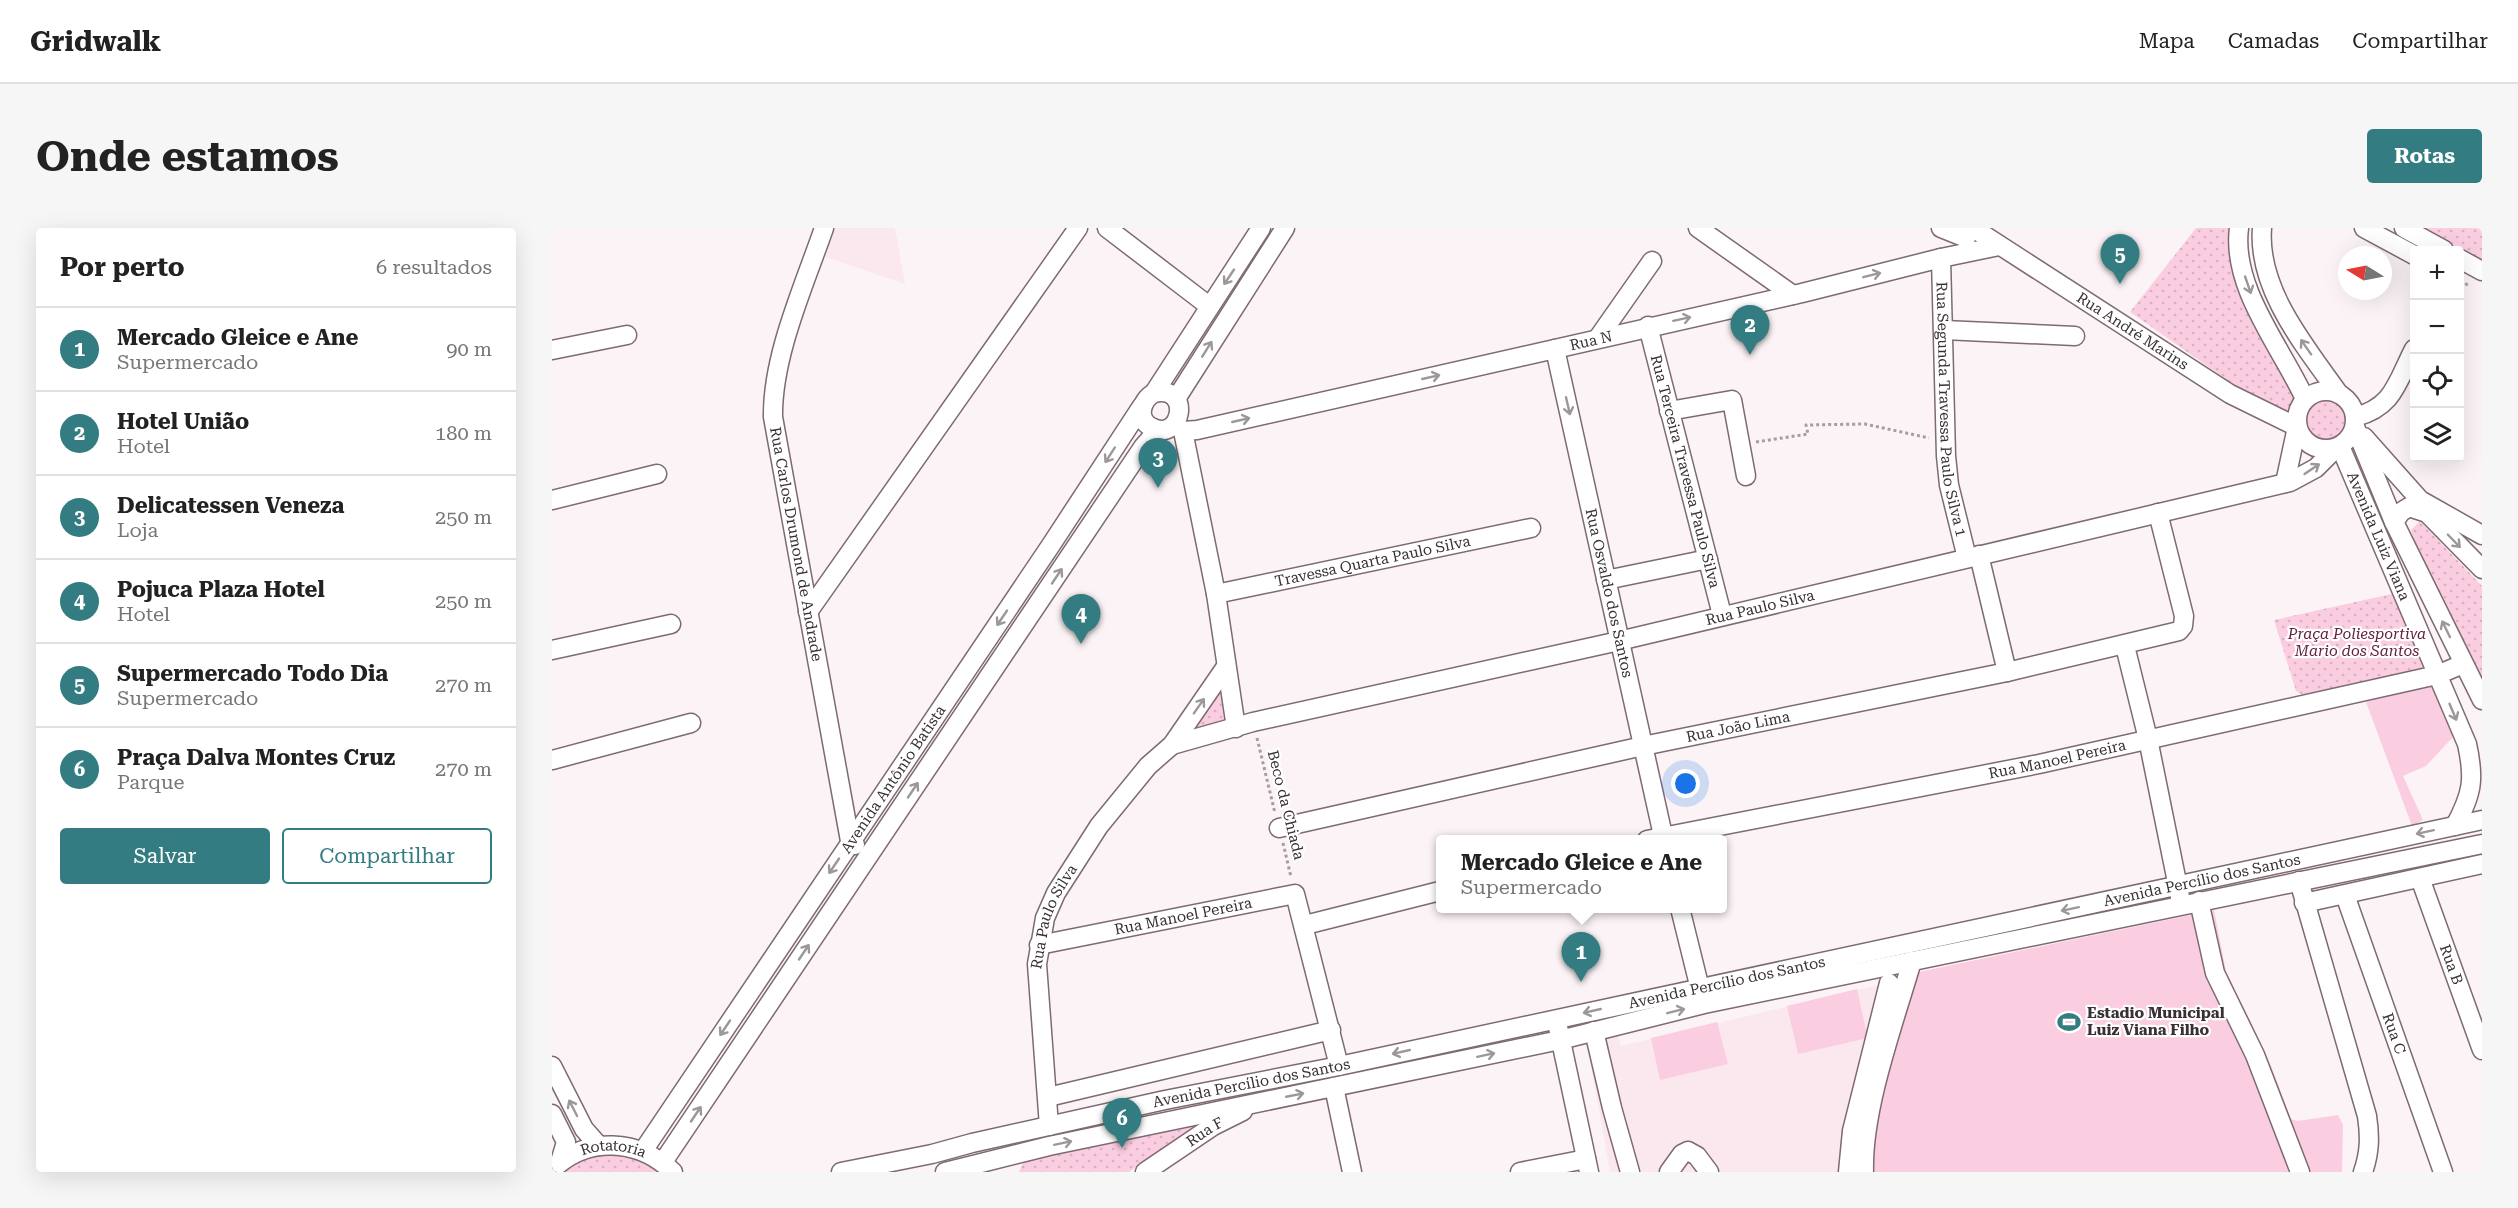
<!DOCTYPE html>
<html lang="pt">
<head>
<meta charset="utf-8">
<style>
	body { margin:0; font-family:"Roboto Serif",serif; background:#f6f6f6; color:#222 }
	.controls { position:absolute; right:18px; top:18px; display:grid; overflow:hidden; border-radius:6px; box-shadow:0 6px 24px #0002 }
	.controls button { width:54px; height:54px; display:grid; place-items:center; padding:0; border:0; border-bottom:2px solid #e0e0e0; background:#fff; color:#222; font:30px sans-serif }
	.compass { position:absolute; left:1786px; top:18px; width:54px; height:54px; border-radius:50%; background:#fff; box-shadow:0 6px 24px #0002; rotate:280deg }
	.you { position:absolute; left:1134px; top:556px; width:21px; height:21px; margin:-15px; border:4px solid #fff; border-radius:50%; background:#1a73e8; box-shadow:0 0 0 9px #1a73e833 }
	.badge { display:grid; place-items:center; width:39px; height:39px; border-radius:50%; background:#337c81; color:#fff; font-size:20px; font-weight:700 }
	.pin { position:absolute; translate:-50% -50px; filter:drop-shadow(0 2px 3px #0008) }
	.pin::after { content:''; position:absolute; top:32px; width:21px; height:18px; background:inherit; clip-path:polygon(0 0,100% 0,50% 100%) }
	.popup { position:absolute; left:884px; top:607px; width:291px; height:78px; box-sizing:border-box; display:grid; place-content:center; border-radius:6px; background:#fff; filter:drop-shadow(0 2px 4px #0005); font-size:20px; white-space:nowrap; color:#767676 }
	.popup b { font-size:22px; color:#222 }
	.popup::after { content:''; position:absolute; left:50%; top:100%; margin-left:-12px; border:12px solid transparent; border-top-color:#fff }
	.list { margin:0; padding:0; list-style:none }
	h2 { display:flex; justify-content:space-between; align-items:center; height:78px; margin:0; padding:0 24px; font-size:26px }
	h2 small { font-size:20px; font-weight:400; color:#767676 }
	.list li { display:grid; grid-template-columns:39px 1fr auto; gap:18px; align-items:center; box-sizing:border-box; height:84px; padding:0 24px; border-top:2px solid #e0e0e0 }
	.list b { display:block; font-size:22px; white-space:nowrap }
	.list p { margin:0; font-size:20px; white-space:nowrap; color:#767676 }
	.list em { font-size:20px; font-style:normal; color:#767676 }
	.actions { display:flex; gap:12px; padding:18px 24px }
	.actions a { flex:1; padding:14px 0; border:2px solid #337c81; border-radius:6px; text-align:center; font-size:21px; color:#337c81 }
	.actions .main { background:#337c81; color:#fff }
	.icon { flex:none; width:33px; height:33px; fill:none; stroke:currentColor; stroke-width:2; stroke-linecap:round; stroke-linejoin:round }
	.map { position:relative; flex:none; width:1930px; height:944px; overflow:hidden; border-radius:6px }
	header { display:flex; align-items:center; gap:36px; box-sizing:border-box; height:84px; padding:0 30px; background:#fff; border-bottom:2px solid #e0e0e0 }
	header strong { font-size:28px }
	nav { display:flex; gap:33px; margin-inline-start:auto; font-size:21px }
	.intro { display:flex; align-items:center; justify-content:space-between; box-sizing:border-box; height:144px; padding:0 36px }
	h1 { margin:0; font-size:42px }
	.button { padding:15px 27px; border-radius:6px; background:#337c81; color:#fff; font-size:21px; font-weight:700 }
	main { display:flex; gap:36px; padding:0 36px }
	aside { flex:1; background:#fff; border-radius:6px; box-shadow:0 6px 24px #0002 }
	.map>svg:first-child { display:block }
</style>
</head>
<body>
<header>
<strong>Gridwalk</strong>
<nav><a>Mapa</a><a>Camadas</a><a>Compartilhar</a></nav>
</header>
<div class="intro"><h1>Onde estamos</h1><a class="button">Rotas</a></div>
<main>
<aside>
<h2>Por perto<small>6 resultados</small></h2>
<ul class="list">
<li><span class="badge">1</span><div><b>Mercado Gleice e Ane</b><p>Supermercado</p></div><em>90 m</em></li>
<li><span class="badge">2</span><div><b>Hotel União</b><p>Hotel</p></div><em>180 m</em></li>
<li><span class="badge">3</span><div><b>Delicatessen Veneza</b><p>Loja</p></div><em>250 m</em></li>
<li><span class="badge">4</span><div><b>Pojuca Plaza Hotel</b><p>Hotel</p></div><em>250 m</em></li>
<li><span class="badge">5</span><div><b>Supermercado Todo Dia</b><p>Supermercado</p></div><em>270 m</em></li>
<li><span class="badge">6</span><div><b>Praça Dalva Montes Cruz</b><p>Parque</p></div><em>270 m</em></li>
</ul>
<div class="actions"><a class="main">Salvar</a><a>Compartilhar</a></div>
</aside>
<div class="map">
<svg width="1930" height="944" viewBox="0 0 1930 944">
	<defs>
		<pattern id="park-dots" width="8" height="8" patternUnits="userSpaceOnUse" patternTransform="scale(1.5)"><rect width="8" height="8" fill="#facee0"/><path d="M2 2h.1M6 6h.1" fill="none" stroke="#d7b1c1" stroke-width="1.8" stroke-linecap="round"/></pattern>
	</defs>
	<rect width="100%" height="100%" fill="#fcf3f6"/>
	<!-- built -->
	<g fill="#fbe8ef">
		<path d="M281,0H343L353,56L274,29Z"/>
		<path d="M1347,752L1304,944H1058L1035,815L1066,807L1069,818Z"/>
	</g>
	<!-- grass -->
	<g fill="#facee0">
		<path d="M1881,453L1901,509L1874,538L1851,548L1871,592L1860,598L1814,474Z"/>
		<path d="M1662,682L1674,743L1719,838L1739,891L1745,893L1786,887L1791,897L1790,944H1304L1348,748Z"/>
		<path d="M1305,761L1316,810L1246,826L1235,778Z"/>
		<path d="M1165,794L1176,836L1108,852L1099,810Z"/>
	</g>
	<!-- park -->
	<g fill="url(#park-dots)">
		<path d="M1644,0H1679L1678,25L1760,166C1802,153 1819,206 1783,219C1763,226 1753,214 1741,198L1578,84Z"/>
		<path d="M1868,0H1930V33L1871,2Z"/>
		<path d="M1868,293L1930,358V456L1865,321L1859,302Z"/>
		<path d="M1840,366L1869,424L1872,437L1870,440L1760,466H1749L1744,463L1722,392Z"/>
		<path d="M667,456L672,492L643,502Z"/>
		<path d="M653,892L577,944H467L472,933Z"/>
		<path d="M52,926C74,927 92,931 110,944H12L39,928Z"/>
	</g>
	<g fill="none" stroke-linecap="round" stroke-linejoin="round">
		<!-- minor casing -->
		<g stroke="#7e6a72" stroke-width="21">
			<g id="minor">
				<path id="s1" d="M272,0C252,58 220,128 221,189L298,613L303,617"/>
				<path d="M555,0L657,78"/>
				<path d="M1146,0L1241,67"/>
				<path d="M1389,0L1414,10"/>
				<path id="s2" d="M1421,0L1678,166L1745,199"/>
				<path d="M1687,0C1679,60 1730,120 1753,171"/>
				<path d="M1710,0C1705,62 1754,119 1787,166"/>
				<path d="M1812,0L1862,27"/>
				<path d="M1852,0L1892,22"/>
				<path id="s3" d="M1389,30L1394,228L1397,257L1415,330"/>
				<path d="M1908,31L1930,43"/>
				<path id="s4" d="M1096,98L1170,387"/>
				<path d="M1392,102L1523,108"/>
				<path d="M1046,110L1100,33"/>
				<path id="s5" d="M1003,121L1112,612"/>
				<path d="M0,122L75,107"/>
				<circle cx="1774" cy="192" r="29"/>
				<path d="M602,165C641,156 630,216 599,199C584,191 589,172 602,165L709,0"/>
				<path d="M624,171L733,0"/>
				<path d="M1117,183L1180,172L1194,248"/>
				<path d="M1803,189C1842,179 1845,154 1862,121"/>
				<path d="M1803,199L1842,294L1930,472"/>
				<path id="s6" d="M631,203L645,202L1250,65L1389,30L1447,18"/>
				<path d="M631,203L664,366L684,500"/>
				<path d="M1812,209L1868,272L1930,307"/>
				<path id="s7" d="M1788,218L1915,516C1923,552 1920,566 1903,598"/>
				<path d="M1733,255L1745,199"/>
				<path d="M0,272L105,246"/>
				<path d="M1842,294L1849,284L1857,279L1875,285L1930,341"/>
				<path d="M1427,327L1455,444"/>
				<path d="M1054,352L1156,331"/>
				<path id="s8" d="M664,366L979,300"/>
				<path d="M256,384L526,0"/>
				<path d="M1573,418L1596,511L1628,669"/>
				<path d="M0,422L119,396"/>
				<path id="s9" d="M620,517L701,494L1067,413L1738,254L1764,240L1783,221"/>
				<path d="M0,532L139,495"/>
				<path id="s10" d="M727,600L1091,518L1455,444L1627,403L1631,398L1632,388L1606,285"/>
				<path id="s11" d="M1095,612L1487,536L1885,447L1911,436"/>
				<path id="s12" d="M1868,650L1930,822"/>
				<path d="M1747,653L1815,888C1818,908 1818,924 1811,944"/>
				<path id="s13" d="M1793,667L1891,944"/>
				<path d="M1647,673L1663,745L1703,827L1748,944"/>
				<path d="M1752,675L1930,636"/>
				<path d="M1128,680L1150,769"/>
				<path d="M753,697L888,663"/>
				<path id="s14" d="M487,717L743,666L787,838"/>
				<path d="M1006,799L1037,944"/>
				<path d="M1042,803L1060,880L1078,944"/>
				<path d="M0,838L32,901L47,918"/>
				<path d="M782,859L800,944"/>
				<path d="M496,869L779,802"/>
				<path d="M0,886L14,914L8,934"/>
				<path id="s15" d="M497,898L485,736L493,690L504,665L547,598L596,538L620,517L673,440"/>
				<path id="s16" d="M91,923L499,317L590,178"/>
				<path d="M111,934L591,219L606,202"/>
				<path id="s17" d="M0,942C35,907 87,911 121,944"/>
				<path id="s18" d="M289,944L380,926L420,915L613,872L787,838L1930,592"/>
				<path d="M393,944L497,918L1008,812L1152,776L1930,616"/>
				<path id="s19" d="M593,944L661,898L691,883"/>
				<path d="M968,944L1034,931"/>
				<path d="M1117,944L1130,926L1136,923L1145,928L1157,944"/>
				<path d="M1296,944L1300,903L1337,755"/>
				<path d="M1312,944C1310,881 1342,795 1360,733"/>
			</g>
		</g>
		<!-- path -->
		<g stroke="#a69da0" stroke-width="3" stroke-dasharray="3 3" stroke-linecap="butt">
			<path d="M1908,54L1913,57L1917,55"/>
			<path d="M1204,214L1256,206L1254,197L1313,196L1377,210"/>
			<path d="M705,510L723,585"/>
			<path d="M731,615L739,649"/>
		</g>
		<!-- minor -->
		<use href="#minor" stroke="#fff" stroke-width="18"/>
	</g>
	<!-- one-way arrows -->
	<defs><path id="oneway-shaft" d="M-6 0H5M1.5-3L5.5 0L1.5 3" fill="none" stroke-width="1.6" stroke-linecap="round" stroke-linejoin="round" transform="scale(1.5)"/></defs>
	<g stroke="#9c9899">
		<use href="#oneway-shaft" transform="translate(1320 47) rotate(-14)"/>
		<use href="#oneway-shaft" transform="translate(677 49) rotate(124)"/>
		<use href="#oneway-shaft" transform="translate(1696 57) rotate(71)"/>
		<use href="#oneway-shaft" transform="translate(1130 91) rotate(-12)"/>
		<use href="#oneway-shaft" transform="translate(1754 119) rotate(-125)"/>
		<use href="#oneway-shaft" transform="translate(655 121) rotate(-58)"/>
		<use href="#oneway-shaft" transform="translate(879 149) rotate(-13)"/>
		<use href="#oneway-shaft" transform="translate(1016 178) rotate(77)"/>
		<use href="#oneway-shaft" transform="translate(689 192) rotate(-13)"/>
		<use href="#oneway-shaft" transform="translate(558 227) rotate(123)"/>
		<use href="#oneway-shaft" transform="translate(1760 241) rotate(-34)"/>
		<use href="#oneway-shaft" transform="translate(1902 313) rotate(46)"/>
		<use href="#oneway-shaft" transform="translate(505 348) rotate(-56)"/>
		<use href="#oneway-shaft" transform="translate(450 390) rotate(124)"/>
		<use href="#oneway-shaft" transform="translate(1894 401) rotate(-116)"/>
		<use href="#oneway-shaft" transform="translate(647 478) rotate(-55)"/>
		<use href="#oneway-shaft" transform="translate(1901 484) rotate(67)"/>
		<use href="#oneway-shaft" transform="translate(361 562) rotate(-56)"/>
		<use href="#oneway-shaft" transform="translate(1873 604) rotate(168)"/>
		<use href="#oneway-shaft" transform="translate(282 638) rotate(124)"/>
		<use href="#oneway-shaft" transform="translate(1518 681) rotate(168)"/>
		<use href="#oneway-shaft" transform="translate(252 724) rotate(-56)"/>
		<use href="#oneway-shaft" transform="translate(1040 783) rotate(167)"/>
		<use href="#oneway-shaft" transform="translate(1124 783) rotate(-14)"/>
		<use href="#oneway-shaft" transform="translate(173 800) rotate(124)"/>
		<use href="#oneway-shaft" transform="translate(849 824) rotate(167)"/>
		<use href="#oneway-shaft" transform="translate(934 827) rotate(-12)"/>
		<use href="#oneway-shaft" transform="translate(743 867) rotate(-11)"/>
		<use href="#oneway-shaft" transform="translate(21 880) rotate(-117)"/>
		<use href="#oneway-shaft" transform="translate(144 886) rotate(-56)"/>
		<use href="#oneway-shaft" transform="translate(511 915) rotate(-12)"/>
	</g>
	<!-- icons -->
	<defs>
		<g id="stadium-bare" transform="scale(1.8)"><path d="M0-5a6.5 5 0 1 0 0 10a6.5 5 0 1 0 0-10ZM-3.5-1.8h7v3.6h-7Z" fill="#337c81" stroke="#fff" stroke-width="2.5" paint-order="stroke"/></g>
	</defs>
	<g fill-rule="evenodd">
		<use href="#stadium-bare" x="1517" y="794"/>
	</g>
	<g text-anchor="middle" stroke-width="4.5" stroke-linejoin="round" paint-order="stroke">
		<!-- street labels -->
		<g font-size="15" fill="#383033" stroke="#fff">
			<text dy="5" stroke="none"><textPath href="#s2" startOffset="190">Rua André Marins</textPath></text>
			<text dy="5" stroke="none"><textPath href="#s6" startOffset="418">Rua N</textPath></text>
			<text dy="5" stroke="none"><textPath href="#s3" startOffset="152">Rua Segunda Travessa Paulo Silva 1</textPath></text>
			<text dy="5" stroke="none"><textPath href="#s4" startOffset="150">Rua Terceira Travessa Paulo Silva</textPath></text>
			<text dy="5" stroke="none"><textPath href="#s7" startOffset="98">Avenida Luiz Viana</textPath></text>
			<text dy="5" stroke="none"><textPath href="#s1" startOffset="326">Rua Carlos Drumond de Andrade</textPath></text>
			<text dy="5" stroke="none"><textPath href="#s8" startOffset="160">Travessa Quarta Paulo Silva</textPath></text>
			<text dy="5" stroke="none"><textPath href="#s5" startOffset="250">Rua Osvaldo dos Santos</textPath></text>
			<text dy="5" stroke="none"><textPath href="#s9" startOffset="604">Rua Paulo Silva</textPath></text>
			<text dy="5" stroke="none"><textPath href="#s10" startOffset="470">Rua João Lima</textPath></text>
			<text dy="5" stroke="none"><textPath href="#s11" startOffset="418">Rua Manoel Pereira</textPath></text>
			<text dy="5" stroke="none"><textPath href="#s16" startOffset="448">Avenida Antônio Batista</textPath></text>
			<text transform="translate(734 577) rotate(76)" y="5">Beco da Chiada</text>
			<text dy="5" stroke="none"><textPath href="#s18" startOffset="1392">Avenida Percílio dos Santos</textPath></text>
			<text dy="5" stroke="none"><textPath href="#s14" startOffset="147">Rua Manoel Pereira</textPath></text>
			<text dy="5" stroke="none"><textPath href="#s15" startOffset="213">Rua Paulo Silva</textPath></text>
			<text dy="5" stroke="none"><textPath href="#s12" startOffset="92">Rua B</textPath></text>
			<text dy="5" stroke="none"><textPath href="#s18" startOffset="906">Avenida Percílio dos Santos</textPath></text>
			<text dy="5" stroke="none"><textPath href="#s13" startOffset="147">Rua C</textPath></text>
			<text dy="5" stroke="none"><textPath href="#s18" startOffset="420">Avenida Percílio dos Santos</textPath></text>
			<text dy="5" stroke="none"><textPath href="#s19" startOffset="72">Rua F</textPath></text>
			<text dy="5" stroke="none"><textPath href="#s17" startOffset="68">Rotatoria</textPath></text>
		</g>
		<!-- park labels -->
		<g font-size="15" font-style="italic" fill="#632043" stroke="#fff">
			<text x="1805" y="411">Praça Poliesportiva<tspan x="1805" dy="17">Mario dos Santos</tspan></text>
		</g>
		<!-- poi labels -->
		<g font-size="15" font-weight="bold" fill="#383033" stroke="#fff" text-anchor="start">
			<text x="1535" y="790">Estadio Municipal<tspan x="1535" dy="17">Luiz Viana Filho</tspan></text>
		</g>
	</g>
</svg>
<div class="controls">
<button>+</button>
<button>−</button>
<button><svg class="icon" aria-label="locate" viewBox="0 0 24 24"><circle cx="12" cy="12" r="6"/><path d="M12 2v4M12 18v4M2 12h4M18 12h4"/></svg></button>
<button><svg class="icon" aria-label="layers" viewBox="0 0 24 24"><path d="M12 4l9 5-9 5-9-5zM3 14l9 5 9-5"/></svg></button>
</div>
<svg class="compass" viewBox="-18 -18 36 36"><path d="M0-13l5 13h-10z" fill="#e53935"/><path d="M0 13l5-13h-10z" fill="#767676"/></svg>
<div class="you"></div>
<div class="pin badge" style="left:1029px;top:754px">1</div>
<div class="popup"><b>Mercado Gleice e Ane</b>Supermercado</div>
<div class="pin badge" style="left:1198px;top:127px">2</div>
<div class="pin badge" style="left:606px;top:260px">3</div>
<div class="pin badge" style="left:529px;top:416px">4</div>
<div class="pin badge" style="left:1568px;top:56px">5</div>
<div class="pin badge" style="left:570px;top:920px">6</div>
</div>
</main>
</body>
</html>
